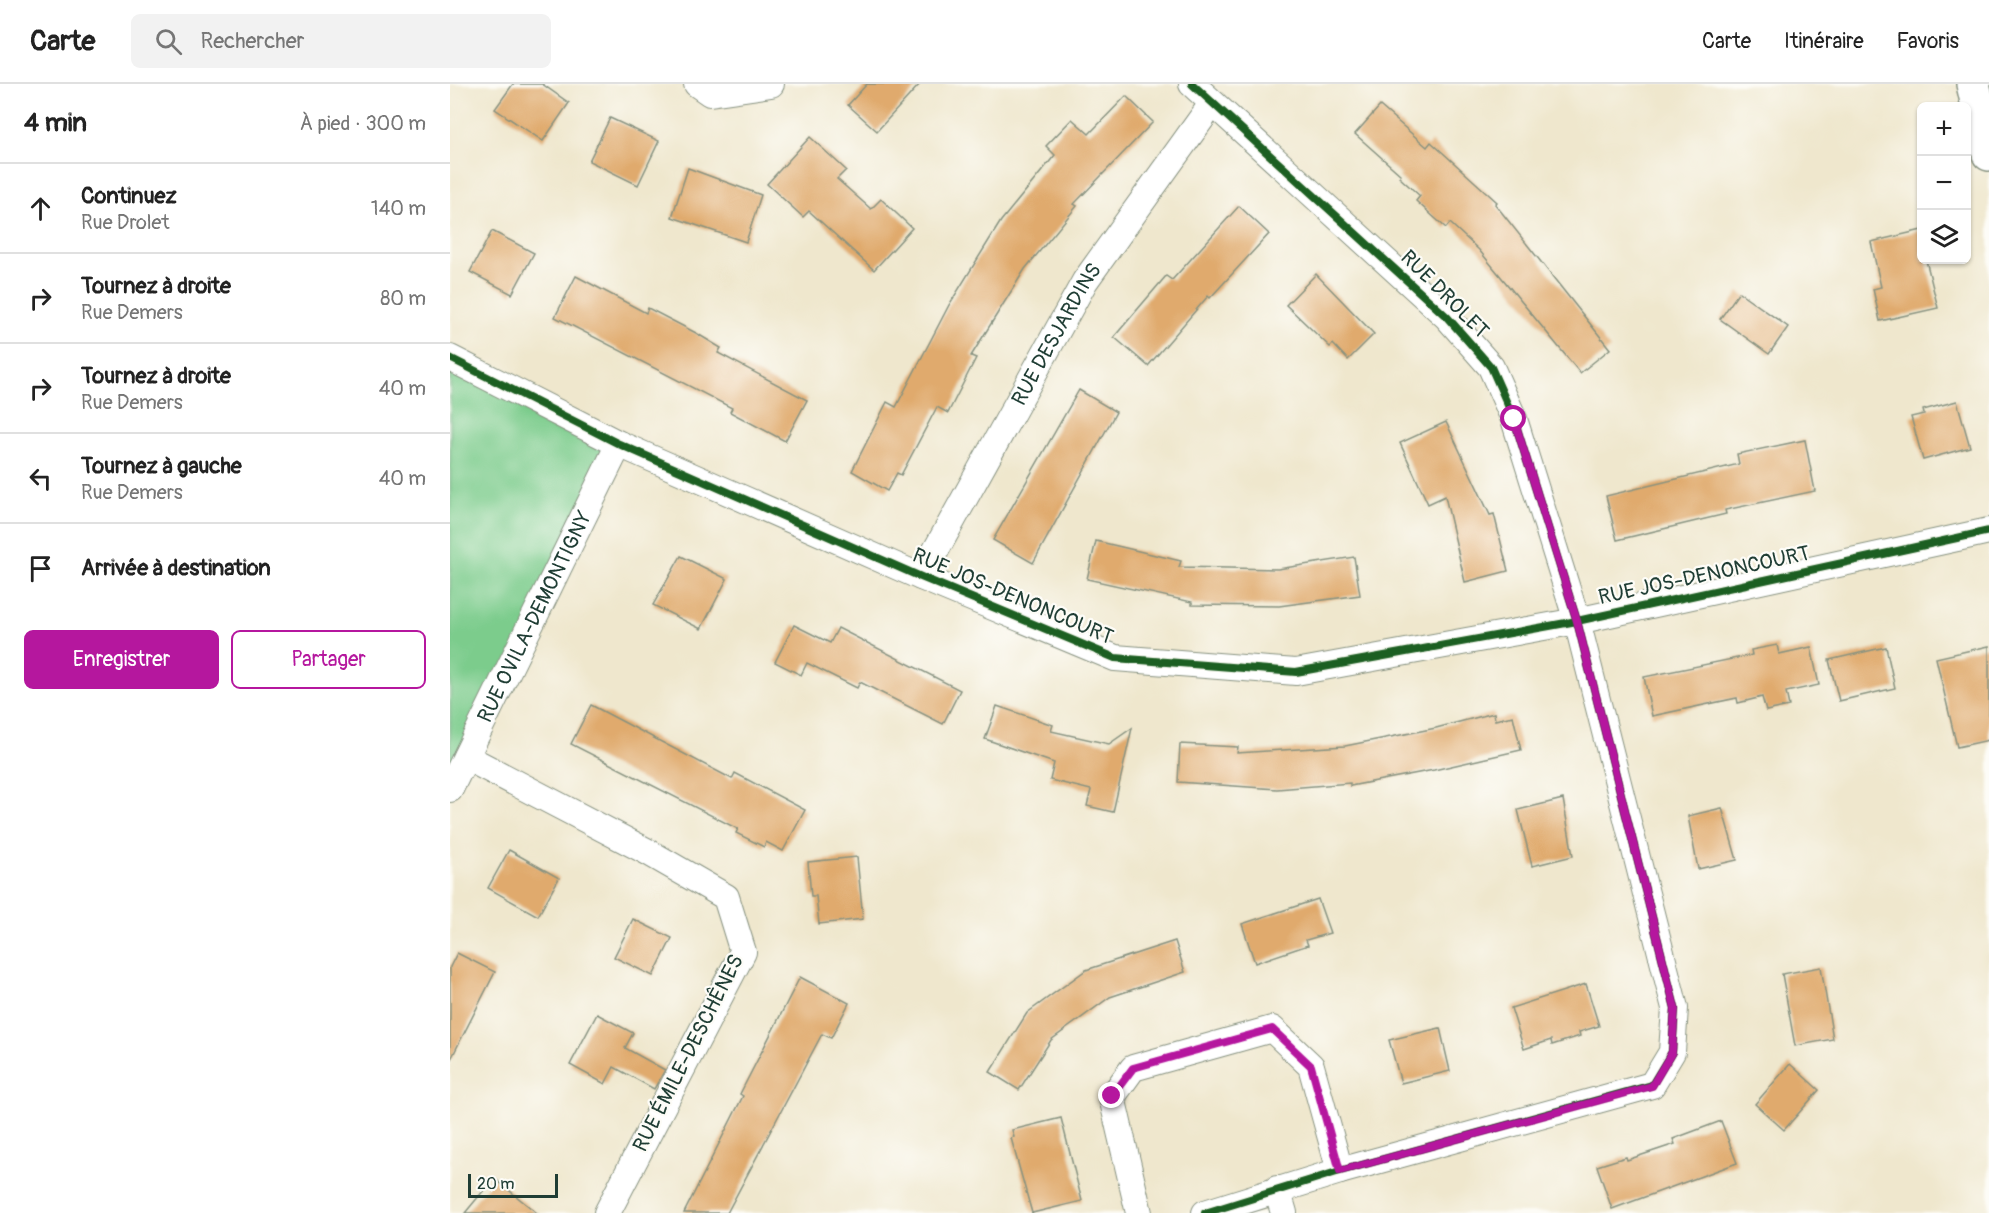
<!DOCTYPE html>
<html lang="fr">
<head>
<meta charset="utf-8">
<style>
	body { margin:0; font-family:Pangolin,sans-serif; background:#f2f2f2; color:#222 }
	.controls { position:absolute; right:18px; top:18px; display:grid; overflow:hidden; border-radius:9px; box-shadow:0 2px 4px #0004 }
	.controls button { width:54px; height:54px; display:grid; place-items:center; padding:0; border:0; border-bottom:2px solid #e0e0e0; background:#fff; color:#222; font:30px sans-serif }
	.scale { position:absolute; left:18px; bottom:15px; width:90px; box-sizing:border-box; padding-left:6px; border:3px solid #1f3d34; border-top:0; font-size:16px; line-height:21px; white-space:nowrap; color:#1f3d34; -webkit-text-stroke:4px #fdfcf7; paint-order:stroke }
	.stop { position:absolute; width:18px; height:18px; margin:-14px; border:4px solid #b5179e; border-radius:50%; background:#fff }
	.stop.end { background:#b5179e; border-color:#fff; box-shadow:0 2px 6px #0008 }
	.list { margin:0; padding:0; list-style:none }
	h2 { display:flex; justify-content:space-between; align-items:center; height:78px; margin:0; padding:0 24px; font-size:26px }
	h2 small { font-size:20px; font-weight:400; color:#767676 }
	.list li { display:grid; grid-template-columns:39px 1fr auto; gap:18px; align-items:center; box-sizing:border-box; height:90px; padding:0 24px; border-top:2px solid #e0e0e0 }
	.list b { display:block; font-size:22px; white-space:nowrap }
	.list p { margin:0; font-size:20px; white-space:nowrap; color:#767676 }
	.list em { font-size:20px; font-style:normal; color:#767676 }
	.actions { display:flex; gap:12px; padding:18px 24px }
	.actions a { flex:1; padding:14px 0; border:2px solid #b5179e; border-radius:9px; text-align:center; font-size:21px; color:#b5179e }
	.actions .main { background:#b5179e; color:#fff }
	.icon { flex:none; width:33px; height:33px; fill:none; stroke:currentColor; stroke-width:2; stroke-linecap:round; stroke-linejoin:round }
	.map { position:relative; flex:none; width:1539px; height:1129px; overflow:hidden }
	header { display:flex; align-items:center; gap:36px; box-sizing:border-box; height:84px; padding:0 30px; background:#fff; border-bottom:2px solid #e0e0e0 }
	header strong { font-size:28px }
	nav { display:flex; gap:33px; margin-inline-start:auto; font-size:21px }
	.search { width:420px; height:54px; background:#f2f2f2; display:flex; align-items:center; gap:15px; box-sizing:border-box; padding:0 21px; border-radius:9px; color:#767676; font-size:22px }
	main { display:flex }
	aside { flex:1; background:#fff }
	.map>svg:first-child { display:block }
</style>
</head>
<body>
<header>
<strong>Carte</strong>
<div class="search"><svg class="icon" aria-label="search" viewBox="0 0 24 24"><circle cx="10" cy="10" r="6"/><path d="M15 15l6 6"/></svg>Rechercher</div>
<nav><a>Carte</a><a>Itinéraire</a><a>Favoris</a></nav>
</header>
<main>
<aside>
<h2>4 min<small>À pied · 300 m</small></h2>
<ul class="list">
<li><svg class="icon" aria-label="ahead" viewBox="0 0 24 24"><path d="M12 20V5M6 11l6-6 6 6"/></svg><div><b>Continuez</b><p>Rue Drolet</p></div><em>140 m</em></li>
<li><svg class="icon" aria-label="right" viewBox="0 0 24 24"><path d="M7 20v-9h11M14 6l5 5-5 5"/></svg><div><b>Tournez à droite</b><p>Rue Demers</p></div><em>80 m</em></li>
<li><svg class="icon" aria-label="right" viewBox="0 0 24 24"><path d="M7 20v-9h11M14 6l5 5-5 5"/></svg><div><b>Tournez à droite</b><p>Rue Demers</p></div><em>40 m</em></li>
<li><svg class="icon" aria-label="left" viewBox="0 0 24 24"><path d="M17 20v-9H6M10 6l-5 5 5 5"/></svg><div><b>Tournez à gauche</b><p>Rue Demers</p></div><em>40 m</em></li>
<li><svg class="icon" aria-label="arrive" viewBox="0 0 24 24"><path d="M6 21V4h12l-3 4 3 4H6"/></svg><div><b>Arrivée à destination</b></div></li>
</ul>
<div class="actions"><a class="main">Enregistrer</a><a>Partager</a></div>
</aside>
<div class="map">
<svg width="1539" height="1129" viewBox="0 0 1539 1129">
	<rect width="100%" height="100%" fill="#fdfcf7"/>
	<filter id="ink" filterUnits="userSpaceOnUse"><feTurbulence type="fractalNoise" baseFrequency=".0167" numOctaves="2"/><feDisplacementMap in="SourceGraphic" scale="12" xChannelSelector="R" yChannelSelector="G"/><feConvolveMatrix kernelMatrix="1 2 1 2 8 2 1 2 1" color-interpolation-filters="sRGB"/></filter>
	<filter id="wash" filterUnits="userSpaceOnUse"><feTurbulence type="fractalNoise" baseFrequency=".008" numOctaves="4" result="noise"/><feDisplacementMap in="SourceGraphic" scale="24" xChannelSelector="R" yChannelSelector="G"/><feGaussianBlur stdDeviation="1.35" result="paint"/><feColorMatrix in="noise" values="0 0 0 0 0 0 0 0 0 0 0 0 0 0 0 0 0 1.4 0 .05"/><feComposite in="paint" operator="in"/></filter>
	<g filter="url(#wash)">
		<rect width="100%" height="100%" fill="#efe7cd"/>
		<!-- green -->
		<path fill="#7ccc8c" stroke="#4e8460" stroke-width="1.5" d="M0,273L169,360L0,705Z"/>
		<g id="blocks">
			<!-- building -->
			<g fill="#e0aa6d">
				<path d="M63,0H92L119,19L93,57L45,25Z"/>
				<path d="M417,0H470L427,47L398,21Z"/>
				<path d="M676,12L703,38L624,120L627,122L575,185L521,272L526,274L498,329L487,323L451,391L447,389L437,407L402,387L437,318L446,323L499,221L551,137L605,71L596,62L622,35L639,50Z"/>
				<path d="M930,22L977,63L981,58L1047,118L1045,120L1160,265L1130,289L1029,166L1000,139L996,144L966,117L970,112L949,93L951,91L905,50Z"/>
				<path d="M160,34L209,57L188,101L139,77Z"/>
				<path d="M360,53L396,86L387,95L421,125L431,115L462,144L424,186L359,127L353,133L317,100Z"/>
				<path d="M238,84L311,111L296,158L222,133Z"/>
				<path d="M789,122L819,150L760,214L758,212L698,282L664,253L716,192L722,196Z"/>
				<path d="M1472,146V176H1476L1488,224L1430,237L1423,205L1431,203L1421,158Z"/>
				<path d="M42,147L84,169L62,210L20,188Z"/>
				<path d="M866,190L924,250L898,276L883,260L880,263L836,221Z"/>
				<path d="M126,192L196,229L198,224L246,249L271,264L268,269L357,316L335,357L280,328L282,324L105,233Z"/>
				<path d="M1289,208L1338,243L1319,270L1270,235Z"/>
				<path d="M629,306L666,328L583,479L543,456Z"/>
				<path d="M1507,317L1520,363L1473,376L1461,333L1474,330L1473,326Z"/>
				<path d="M996,338L1040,431L1044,430L1058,487L1015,498L995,412L978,420L950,359Z"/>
				<path d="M1355,356L1365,407L1275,426L1276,430L1167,456L1156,412L1289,380L1287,370Z"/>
				<path d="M646,457L731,477L729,483L828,485L904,473L910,511L829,522L742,521V518L637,495Z"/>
				<path d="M231,472L277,495L251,545L203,521Z"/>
				<path d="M344,541L380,559L388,544L510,606L493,640L410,598L407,604L357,579L351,591L325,578Z"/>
				<path d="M1327,561L1329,570L1361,563L1369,601L1336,608L1339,622L1316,627L1312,613L1288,619L1287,614L1202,632L1194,593L1302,571L1301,566Z"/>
				<path d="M1539,562V656L1507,663L1486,574Z"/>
				<path d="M1436,563L1445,604L1389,617L1379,576Z"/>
				<path d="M141,621L282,695L285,689L355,726L333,767L316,758L314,763L286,749L288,745L121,660Z"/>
				<path d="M547,622L603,641L601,647L659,660L682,644L663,728L637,722L641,706L600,696L604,679L535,655Z"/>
				<path d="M1044,629L1045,636L1063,632L1071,666L984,686L900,702V699L827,705L728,698L730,660L788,663L787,669L895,662L986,644Z"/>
				<path d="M1113,715L1123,772L1082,782L1068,726Z"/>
				<path d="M1272,724L1287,776L1248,785L1238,732Z"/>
				<path d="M59,766L109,794L88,832L38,804Z"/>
				<path d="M407,773L413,835L369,840L366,812H361L358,778Z"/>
				<path d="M868,815L880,849L856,856L858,861L805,879L792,840Z"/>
				<path d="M183,835L222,854L203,892L164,873Z"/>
				<path d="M725,857L735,888L660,913L601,956L569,1006L540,988L577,929L636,886Z"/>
				<path d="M7,869L45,888L0,977V883Z"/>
				<path d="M1371,883L1383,955L1345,962L1332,890Z"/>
				<path d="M350,893L399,919L381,954L372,950L277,1129H234L293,1012L290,1010Z"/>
				<path d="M1136,900L1149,942L1129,948L1130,952L1102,961L1101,956L1074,965L1061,924Z"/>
				<path d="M147,930L183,949L175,964L215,986L204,1005L164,983L155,1000L120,981Z"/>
				<path d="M990,944L1000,987L951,999L939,956Z"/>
				<path d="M1340,980L1369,1006L1334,1046L1305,1020Z"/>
				<path d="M611,1034L632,1117L582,1129L561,1054L564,1053L562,1046Z"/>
				<path d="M1271,1037L1287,1079L1162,1125L1147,1082L1176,1073L1177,1076L1225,1060L1223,1055Z"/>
				<path d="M44,1094L87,1129H15Z"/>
			</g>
		</g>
	</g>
	<g filter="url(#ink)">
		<use href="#blocks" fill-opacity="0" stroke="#879280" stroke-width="1.5"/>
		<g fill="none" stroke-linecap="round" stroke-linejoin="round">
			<!-- street casing -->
			<g stroke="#879280" stroke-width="28">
				<g id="street">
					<path d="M247,0L260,9L321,0"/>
					<path d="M742,0L997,233L1041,283L1064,335L1127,537L1225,924L1222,968L1202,1001L890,1087L755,1129"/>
					<path d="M0,274L169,360L471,493L665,574L846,588L1127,537L1539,447"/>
					<path id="s1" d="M471,493L635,197L762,20"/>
					<path d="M16,673L198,768L276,813L293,868L157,1129"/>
					<path id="s2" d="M0,705L169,360"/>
					<path d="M827,1105L834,1129"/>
					<path d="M689,1129L662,1013L683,984L822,945L861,982L890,1087"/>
				</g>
			</g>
			<!-- secondary casing -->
			<g stroke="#879280" stroke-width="36">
				<path id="secondary" d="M1523,0L1539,70"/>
			</g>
			<!-- street -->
			<use href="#street" stroke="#fff" stroke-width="26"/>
			<!-- secondary -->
			<use href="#secondary" stroke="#fff" stroke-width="33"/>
			<!-- cycleway casing -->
			<g stroke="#fdfcf7" stroke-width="11">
				<g id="cycleway">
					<path d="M742,0L997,233L1041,283L1064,335L1127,537L1225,924L1222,968L1202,1001L890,1087L755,1129"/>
					<path d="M0,274L169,360L471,493L665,574L846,588L1127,537L1539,447"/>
				</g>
			</g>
			<!-- cycleway -->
			<use href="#cycleway" stroke="#1b5e20" stroke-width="8"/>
		</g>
	</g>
	<g fill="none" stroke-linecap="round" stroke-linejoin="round" filter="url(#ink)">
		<!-- route -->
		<path stroke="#b5179e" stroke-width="8" d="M662,1012L683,984L822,945L861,982L890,1087L1202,1002L1222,968L1225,924L1127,537L1064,335"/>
	</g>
	<g text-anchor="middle" stroke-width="4.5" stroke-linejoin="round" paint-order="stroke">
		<!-- street labels -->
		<g font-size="21" fill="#1f3d34" stroke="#fdfcf7">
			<text transform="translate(995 210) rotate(45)" y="7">RUE DROLET</text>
			<text dy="7" stroke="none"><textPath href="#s1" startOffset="278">RUE DESJARDINS</textPath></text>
			<text transform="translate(1254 491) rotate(-12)" y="7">RUE JOS-DENONCOURT</text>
			<text transform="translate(563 512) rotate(23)" y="7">RUE JOS-DENONCOURT</text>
			<text dy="7" stroke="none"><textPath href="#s2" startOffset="192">RUE OVILA-DEMONTIGNY</textPath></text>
			<text transform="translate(238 969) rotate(-63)" y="7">RUE ÉMILE-DESCHÊNES</text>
		</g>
	</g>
</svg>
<div class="controls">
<button>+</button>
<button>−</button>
<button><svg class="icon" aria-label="layers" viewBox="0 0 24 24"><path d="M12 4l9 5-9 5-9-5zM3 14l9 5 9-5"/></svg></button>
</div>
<div class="scale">20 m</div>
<div class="stop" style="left:1064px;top:335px"></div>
<div class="stop end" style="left:662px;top:1012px"></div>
</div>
</main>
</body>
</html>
